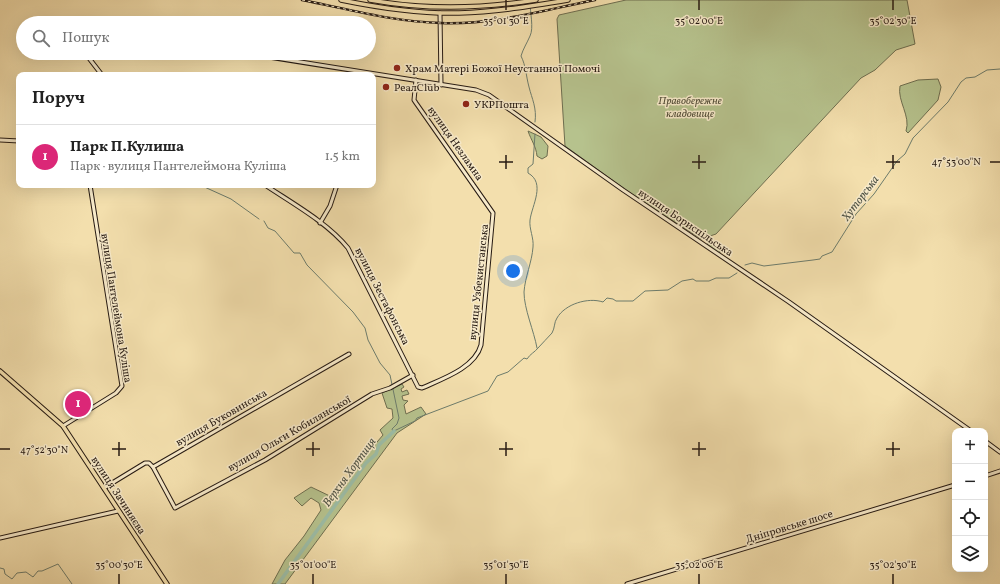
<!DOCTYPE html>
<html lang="uk">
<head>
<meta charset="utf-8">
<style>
	body { margin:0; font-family:Vollkorn,serif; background:#f6f6f6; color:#222 }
	.controls { position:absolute; right:12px; bottom:12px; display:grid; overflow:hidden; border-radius:8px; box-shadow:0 4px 16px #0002 }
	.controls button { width:36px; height:36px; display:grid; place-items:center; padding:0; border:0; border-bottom:1px solid #e0e0e0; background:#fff; color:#222; font:20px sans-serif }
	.you { position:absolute; left:513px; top:271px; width:14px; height:14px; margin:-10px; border:3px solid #fff; border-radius:50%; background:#1a73e8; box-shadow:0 0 0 6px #1a73e833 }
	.badge { display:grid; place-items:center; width:26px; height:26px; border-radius:50%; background:#db2777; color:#fff; font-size:13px; font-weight:700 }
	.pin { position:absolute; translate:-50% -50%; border:2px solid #fff; box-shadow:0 1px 4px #0006 }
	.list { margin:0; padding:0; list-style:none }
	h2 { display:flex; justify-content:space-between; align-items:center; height:52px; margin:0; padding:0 16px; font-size:17px }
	h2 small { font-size:13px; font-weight:400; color:#767676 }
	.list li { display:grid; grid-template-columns:26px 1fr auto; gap:12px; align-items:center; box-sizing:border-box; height:64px; padding:0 16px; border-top:1px solid #e0e0e0 }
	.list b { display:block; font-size:15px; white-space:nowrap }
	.list p { margin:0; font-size:13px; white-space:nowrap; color:#767676 }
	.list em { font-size:13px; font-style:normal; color:#767676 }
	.icon { flex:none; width:22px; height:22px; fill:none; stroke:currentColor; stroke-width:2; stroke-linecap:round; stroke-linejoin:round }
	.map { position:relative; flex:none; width:1000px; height:584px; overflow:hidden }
	.search { position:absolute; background:#fff; box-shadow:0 4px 16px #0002; left:16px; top:16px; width:360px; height:44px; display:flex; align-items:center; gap:10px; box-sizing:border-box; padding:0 14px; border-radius:22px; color:#767676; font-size:15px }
	.panel { position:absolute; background:#fff; box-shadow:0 4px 16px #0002; left:16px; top:72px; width:360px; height:116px; border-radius:8px }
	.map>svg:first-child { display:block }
</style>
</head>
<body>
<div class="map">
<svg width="1000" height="584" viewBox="0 0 1000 584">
	<rect width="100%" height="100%" fill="#f3dfad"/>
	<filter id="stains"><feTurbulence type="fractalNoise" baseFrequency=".005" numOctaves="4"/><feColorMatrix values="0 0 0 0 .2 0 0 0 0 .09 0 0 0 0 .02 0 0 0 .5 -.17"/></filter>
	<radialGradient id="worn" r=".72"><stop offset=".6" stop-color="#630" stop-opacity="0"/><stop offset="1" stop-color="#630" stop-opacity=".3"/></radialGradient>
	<!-- green -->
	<g fill="#b6c28d" stroke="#6e6e50">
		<path d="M626,0H907L915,44L896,50L875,70L861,78L716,234L701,239L633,195L565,146L557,19L559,15Z"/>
		<path d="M938,79L941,87L938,100L908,133L906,131C911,116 897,101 900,86L918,80Z"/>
		<path d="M528,131L541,137L548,146L547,156L542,159L537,156C536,146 531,140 528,131Z"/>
		<path d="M712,242L720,247V254L707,244Z"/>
		<path d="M402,384L404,387L401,389L402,392L407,390L409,394L402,396L403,400L408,401L404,405L406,414L421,407L426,414L397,433L285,584H272L285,560L304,536L321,510L319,503L311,498L302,506L294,498L311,487L334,498L344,487L355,468L383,435L380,430L393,418L392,409L387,408L382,393Z"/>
	</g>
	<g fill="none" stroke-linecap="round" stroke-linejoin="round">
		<!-- stream -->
		<g stroke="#6d7c6c" stroke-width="1">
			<path d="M530,3C530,12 534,28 530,36C527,43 523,49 521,56C526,66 526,76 529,87C532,99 537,108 535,122"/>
			<path d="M535,134L533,164L528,168V173C546,183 532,205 530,220C529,229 534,238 533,247C532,262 525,277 524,292C524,309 534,331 537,348"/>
			<path d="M200,185L231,199L259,219"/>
			<path d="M264,221L268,228L275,231L294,253H300L307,265L353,312L365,328L368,340L380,363L390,375L399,418L397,424L392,429L393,432"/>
			<path d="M745,265L752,263L764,266L813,260L820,259L822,256L832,252L856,214L874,194L897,161L905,154L913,138L948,102L961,82L966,78L975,77L987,70L1000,69"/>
			<path d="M394,431L415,421L417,418L488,391L497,376L508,372L524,358L527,359C530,354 535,352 538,348C543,343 547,338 552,333C555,328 554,322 557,318C565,304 588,297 603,302L607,298L613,299L616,301H633L645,291L668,290L682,281L693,279L696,281H709L716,278H729L737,273"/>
			<path d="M0,568L4,569L5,574L12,579L17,573L26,572L33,577L38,571H42L58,564L72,584"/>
		</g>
		<!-- river -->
		<path stroke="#9cbda7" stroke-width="3.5" d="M278,584L366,463L376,454L379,445L394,431"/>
		<!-- secondary casing -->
		<g stroke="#271b13" stroke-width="5">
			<g id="secondary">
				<path d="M440,13L441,85"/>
				<path d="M85,53L102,75"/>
				<path d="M244,53L476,90L489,95L623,190L789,302L971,431"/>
				<path d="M0,140L19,141"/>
				<path d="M265,185C292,203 328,223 348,248L418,387L422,388C442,379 475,368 481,345L493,213L416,103L414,100L416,80"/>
				<path d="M320,223L330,206L337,185"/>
				<path d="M63,426L116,393L122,386L90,185"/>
				<path d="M985,441L1000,452"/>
				<path d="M153,467L175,508L265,460L372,394L390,388L413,375"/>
				<path d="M985,476L1000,471"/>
				<path d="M104,488L145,463H149L153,467L349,354"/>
				<path d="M0,538L118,511"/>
				<path d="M627,584L955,485"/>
			</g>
		</g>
		<!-- primary casing -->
		<g stroke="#271b13" stroke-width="5.5">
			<g id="primary">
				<path d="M341,0C380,8 420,14 459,13C496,12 532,6 568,0"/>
				<path d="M370,0C425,10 480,9 536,0"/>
				<path d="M0,371L63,426L167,584"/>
			</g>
		</g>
		<!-- secondary -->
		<use href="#secondary" stroke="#f7eaca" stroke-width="3"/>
		<!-- primary -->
		<use href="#primary" stroke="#f3dfad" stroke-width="3.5"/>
		<!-- rail casing -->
		<g stroke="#271b13" stroke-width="2.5">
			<path id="rail" d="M302,0C348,9 394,22 441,23C494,25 544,10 595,0"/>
		</g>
		<!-- rail -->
		<use href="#rail" stroke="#f7eaca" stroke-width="1" stroke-dasharray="3" stroke-linecap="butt"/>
	</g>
	<!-- ticks -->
	<path fill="none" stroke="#271b13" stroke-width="1.5" d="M506,0V10M699,0V10M893,0V10M506,155V169M699,155V169M893,155V169M499,162H513M692,162H706M886,162H900M990,162H1000M119,442V456M313,442V456M506,442V456M699,442V456M893,442V456M0,449H10M112,449H126M306,449H320M499,449H513M692,449H706M886,449H900M119,574V584M313,574V584M506,574V584M699,574V584M893,574V584"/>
	<!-- markers -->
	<g fill="#8f2418" stroke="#f7eaca" stroke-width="1.5">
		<circle cx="397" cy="68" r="4"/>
		<circle cx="386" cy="87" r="4"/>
		<circle cx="466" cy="104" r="4"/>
	</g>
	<g text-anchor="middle" stroke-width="3" stroke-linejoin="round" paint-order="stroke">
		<!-- poi labels -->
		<g font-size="11" fill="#271b13" stroke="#f7eaca" text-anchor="start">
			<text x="405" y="72">Храм Матері Божої Неустанної Помочі</text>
			<text x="394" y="91">РеалClub</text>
			<text x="474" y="108">УКРПошта</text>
		</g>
		<!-- park labels -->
		<g font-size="11" font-style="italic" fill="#524d38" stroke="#f7eaca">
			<text x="690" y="104">Правобережне<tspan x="690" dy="13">кладовище</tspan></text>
		</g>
		<!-- street labels -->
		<g font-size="11" fill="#271b13" stroke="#f7eaca">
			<text transform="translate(456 143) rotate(55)" y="4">вулиця Незламна</text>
			<text transform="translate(686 222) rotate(34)" y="4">вулиця Бориспільська</text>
			<text transform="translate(478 282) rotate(-84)" y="4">вулиця Узбекистанська</text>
			<text transform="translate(383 296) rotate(63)" y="4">вулиця Зестафонська</text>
			<text transform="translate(117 308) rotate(81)" y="4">вулиця Пантелеймона Куліша</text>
			<text transform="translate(221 417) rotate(-30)" y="4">вулиця Буковинська</text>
			<text transform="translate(289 433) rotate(-30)" y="4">вулиця Ольги Кобилянської</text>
			<text transform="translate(119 495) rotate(57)" y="4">вулиця Зачиняєва</text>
			<text transform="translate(789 526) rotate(-17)" y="4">Дніпровське шосе</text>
		</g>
		<!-- water labels -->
		<g font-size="12" font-style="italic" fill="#505447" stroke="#f7eaca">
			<text transform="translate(860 198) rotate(-53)" y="4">Хуторська</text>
			<text transform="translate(349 472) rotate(-54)" y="4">Верхня Хортиця</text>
		</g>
	</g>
	<g font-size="10" text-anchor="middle" fill="#271b13" stroke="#f7eaca" stroke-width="3" stroke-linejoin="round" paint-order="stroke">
		<text x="506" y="24">35°01'30"E</text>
		<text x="699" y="24">35°02'00"E</text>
		<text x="893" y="24">35°02'30"E</text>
		<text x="956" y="165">47°53'00"N</text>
		<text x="44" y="453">47°52'30"N</text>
		<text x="119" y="568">35°00'30"E</text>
		<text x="313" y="568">35°01'00"E</text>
		<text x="506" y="568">35°01'30"E</text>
		<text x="699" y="568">35°02'00"E</text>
		<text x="893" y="568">35°02'30"E</text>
	</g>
	<rect width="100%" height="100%" filter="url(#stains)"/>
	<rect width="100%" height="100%" fill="url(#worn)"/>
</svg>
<div class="controls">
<button>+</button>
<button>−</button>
<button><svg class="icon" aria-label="locate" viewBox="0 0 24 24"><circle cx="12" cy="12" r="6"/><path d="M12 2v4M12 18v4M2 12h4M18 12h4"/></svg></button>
<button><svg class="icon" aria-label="layers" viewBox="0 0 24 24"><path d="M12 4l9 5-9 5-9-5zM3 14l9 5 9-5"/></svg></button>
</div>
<div class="you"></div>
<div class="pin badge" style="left:78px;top:404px">1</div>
<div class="search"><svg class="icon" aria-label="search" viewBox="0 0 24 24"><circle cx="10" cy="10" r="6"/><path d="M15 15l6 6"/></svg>Пошук</div>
<section class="panel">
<h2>Поруч<small></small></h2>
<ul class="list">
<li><span class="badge">1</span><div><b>Парк П.Кулиша</b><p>Парк · вулиця Пантелеймона Куліша</p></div><em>1.5 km</em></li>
</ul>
</section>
</div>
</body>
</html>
